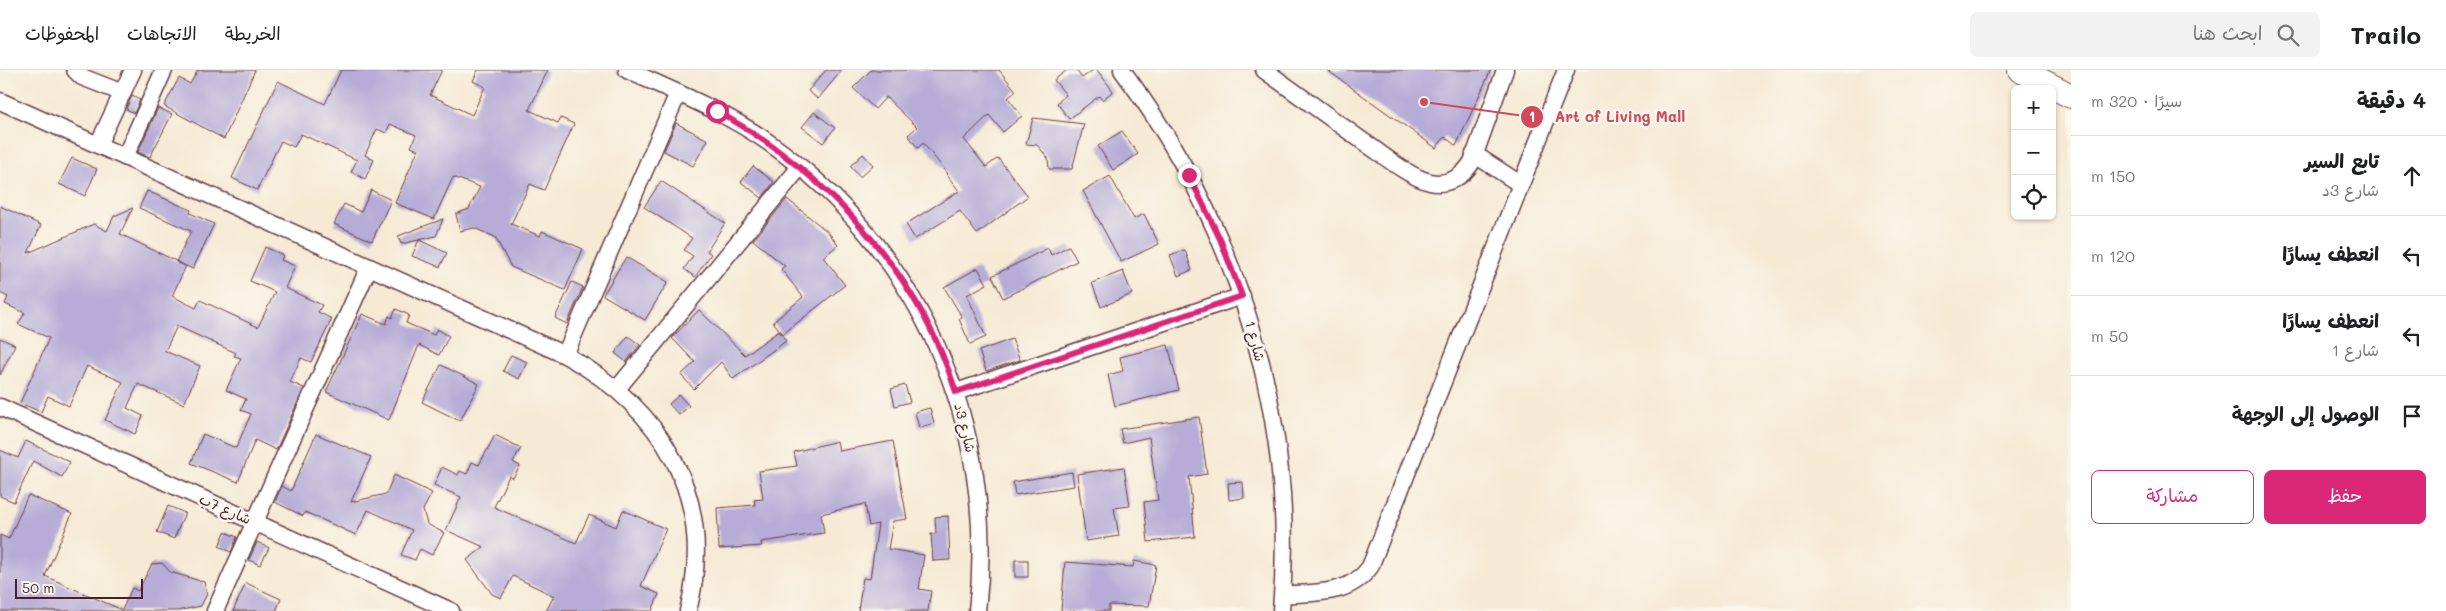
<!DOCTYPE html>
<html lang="ar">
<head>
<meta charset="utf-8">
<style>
	body { margin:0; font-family:Mali,"Playpen Sans Arabic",sans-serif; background:#f2f2f2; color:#202124; direction:rtl }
	.controls { position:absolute; right:15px; top:15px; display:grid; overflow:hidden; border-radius:8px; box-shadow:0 1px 4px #0004 }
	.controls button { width:45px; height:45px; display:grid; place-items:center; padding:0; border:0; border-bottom:1px solid #e0e0e0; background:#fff; color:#202124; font:25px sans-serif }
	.scale { position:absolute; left:15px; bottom:12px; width:128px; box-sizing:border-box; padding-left:5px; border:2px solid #4a1f2b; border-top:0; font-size:14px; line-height:18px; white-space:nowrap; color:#4a1f2b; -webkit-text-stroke:4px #fbf7ec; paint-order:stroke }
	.stop { position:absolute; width:15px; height:15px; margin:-11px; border:4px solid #db2777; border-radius:50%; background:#fff }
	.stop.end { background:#db2777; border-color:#fff; box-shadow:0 1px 5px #0008 }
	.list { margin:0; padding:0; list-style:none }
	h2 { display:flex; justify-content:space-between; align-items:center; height:65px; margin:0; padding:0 20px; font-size:21px }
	h2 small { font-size:16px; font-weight:400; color:#757577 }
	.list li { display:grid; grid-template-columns:32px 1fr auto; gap:15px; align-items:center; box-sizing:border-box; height:80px; padding:0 20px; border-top:1px solid #e0e0e0 }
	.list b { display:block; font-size:19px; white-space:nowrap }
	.list p { margin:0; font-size:16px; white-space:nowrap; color:#757577 }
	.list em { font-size:16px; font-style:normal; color:#757577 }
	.actions { display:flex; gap:10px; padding:15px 20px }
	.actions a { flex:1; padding:11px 0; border:1px solid #db2777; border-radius:8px; text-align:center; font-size:18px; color:#db2777 }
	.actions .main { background:#db2777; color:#fff }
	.icon { flex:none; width:28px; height:28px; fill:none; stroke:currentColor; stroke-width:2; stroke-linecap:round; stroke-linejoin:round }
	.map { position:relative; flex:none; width:2071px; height:541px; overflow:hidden; direction:ltr }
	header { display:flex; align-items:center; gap:30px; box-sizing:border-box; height:70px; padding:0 25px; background:#fff; border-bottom:1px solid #e0e0e0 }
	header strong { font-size:24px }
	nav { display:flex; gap:28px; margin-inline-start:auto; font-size:18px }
	.search { width:350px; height:45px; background:#f2f2f2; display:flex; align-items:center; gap:12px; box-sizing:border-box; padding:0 18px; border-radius:8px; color:#757577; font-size:19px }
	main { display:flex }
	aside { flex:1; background:#fff }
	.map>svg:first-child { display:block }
</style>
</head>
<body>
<header>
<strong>Trailo</strong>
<div class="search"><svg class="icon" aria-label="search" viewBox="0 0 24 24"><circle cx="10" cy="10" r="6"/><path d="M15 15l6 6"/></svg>ابحث هنا</div>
<nav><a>الخريطة</a><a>الاتجاهات</a><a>المحفوظات</a></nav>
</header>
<main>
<aside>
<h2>4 دقيقة<small>سيرًا · 320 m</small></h2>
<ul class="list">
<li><svg class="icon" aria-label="ahead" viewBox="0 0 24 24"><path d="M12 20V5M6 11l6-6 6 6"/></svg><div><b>تابع السير</b><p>شارع 3د</p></div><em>150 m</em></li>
<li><svg class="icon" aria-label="left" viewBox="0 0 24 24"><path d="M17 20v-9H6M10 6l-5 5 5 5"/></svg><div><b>انعطف يسارًا</b></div><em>120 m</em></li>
<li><svg class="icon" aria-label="left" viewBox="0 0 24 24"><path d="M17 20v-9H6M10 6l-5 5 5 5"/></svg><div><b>انعطف يسارًا</b><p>شارع 1</p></div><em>50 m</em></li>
<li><svg class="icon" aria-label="arrive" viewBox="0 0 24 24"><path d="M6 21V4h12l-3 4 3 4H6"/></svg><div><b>الوصول إلى الوجهة</b></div></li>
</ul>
<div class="actions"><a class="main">حفظ</a><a>مشاركة</a></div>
</aside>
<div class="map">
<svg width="2071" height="541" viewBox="0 0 2071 541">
	<rect width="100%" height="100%" fill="#fbf7ec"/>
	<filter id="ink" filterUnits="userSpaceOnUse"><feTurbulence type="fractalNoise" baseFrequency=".02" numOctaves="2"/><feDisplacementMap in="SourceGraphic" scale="10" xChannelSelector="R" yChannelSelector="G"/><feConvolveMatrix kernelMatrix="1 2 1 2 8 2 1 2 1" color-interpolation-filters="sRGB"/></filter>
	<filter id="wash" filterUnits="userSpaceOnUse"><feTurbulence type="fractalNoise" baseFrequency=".0096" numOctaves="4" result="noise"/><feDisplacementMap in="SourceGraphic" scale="20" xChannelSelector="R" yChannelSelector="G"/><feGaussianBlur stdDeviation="1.12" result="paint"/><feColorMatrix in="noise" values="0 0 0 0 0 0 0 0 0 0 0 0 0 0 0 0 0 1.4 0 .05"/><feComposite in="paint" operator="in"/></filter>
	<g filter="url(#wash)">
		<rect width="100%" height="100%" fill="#f6ead5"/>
		<g id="blocks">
			<!-- building -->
			<g fill="#b6acd7">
				<path d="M198,0H255L224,69L164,36L179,8L190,14Z"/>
				<path d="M341,0H442L430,25L472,45L485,17L473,11L478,0H548L529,40L558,53L561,48L574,54L544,120L530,114L511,154L540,166L542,161L583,179L565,220L511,197L495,167L474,158L460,161L456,144L469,139L480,117L453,107L434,149L395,133L418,80L411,77L416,65L390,54L386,63L377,59L365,85L374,90L365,109L351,102L357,90L301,64L294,77L281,71L257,120L232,108L278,11L325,34Z"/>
				<path d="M826,0H842L818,29L808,21Z"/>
				<path d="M871,0H999L1016,21L1008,28L1022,46L1003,62L989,45L964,69L986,97L998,88L1028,126L977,164L960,141L915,169L906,154L959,121L947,105L948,104L923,73L918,78L908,65L917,57L886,27L875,39L853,18Z"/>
				<path d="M1067,0H1076L1082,8L1093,0H1097L1113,21L1102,30L1099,26L1069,49L1057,33L1066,25L1054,10Z"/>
				<path d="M1327,0H1491L1456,76L1445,67L1436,78Z"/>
				<path d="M132,26L140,30L134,43L126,39Z"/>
				<path d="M158,38L172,44L150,87L138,82Z"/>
				<path d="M814,42L835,58L823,73L802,57Z"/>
				<path d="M1033,48L1084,54L1072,99H1049L1048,88L1037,75L1026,74Z"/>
				<path d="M676,53L708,70L693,96L664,81Z"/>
				<path d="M1122,61L1138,84L1113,100L1098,76Z"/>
				<path d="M863,84L873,95L860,107L850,96Z"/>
				<path d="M72,88L97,99L85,126L59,114Z"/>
				<path d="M753,96L774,112L762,128L741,112Z"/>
				<path d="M1110,106L1134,149L1144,144L1159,174L1121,192L1083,121Z"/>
				<path d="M661,111L725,153L707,181L711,184L695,207L684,199L693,186L684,180L692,168L644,137Z"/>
				<path d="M371,120L391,130L372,171L334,154L344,134L361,142Z"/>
				<path d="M147,121L191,140L190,143L214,154L193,199L176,192L191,161L139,138Z"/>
				<path d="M787,129L828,162L838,175L823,187L845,215L783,264L773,252L803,227L781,199L785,196L753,170Z"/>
				<path d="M0,136L41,155L28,183L94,154L107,161L114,146L133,138L120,164L186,196L172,226L196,238L200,230L258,257L275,222L250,211L265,177L283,185L281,190L295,196L285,218L322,235L318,242L332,249L311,292L301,288L290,312L304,318L276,380L255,370L238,412L191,393L203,364L236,378L251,344L241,340L246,329L226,320L241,288L234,286L236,283L177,256L165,281L200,296L184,334L138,314L127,338L143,346L135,364L105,350L123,312L87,296L69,336L48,326L41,342L20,333L49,268L18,254L25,243L5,234L8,227L0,223Z"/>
				<path d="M443,149L436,166L401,174L398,166Z"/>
				<path d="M419,170L447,183L440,197L412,186Z"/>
				<path d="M1069,176L1077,191L1003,228L992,206L1048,178L1051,185Z"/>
				<path d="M1185,180L1192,200L1178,206L1170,185Z"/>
				<path d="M626,187L668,212L645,250L603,225Z"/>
				<path d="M978,198L987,214L967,225L986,267L970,274L959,249L962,247L944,217Z"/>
				<path d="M1123,201L1132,224L1101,237L1092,213Z"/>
				<path d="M572,212L583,217L567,254L555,248Z"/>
				<path d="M396,239L409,245L406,253L434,265L437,259L449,266L439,285L419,275L389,350L326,322L362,244L386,254L389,246L392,248Z"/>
				<path d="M699,240L745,285L779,261L786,271L733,309L721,292L694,319L681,305L695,292L672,268Z"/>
				<path d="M628,266L640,275L626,292L615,283Z"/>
				<path d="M0,268L15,275L0,305Z"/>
				<path d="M1012,269L1020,290L986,301L979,281Z"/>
				<path d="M1168,275L1179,320L1115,336L1108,305L1123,301L1120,287Z"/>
				<path d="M511,285L527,292L519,309L503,301Z"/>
				<path d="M441,295L479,314L460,351L422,332Z"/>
				<path d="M905,315L910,332L895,336L891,319Z"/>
				<path d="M679,325L689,336L679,345L669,334Z"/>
				<path d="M930,338L934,353L919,358L915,342Z"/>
				<path d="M1199,347L1207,404L1189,407L1195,467L1148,472L1144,432L1158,430L1149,367L1123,373L1120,359Z"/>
				<path d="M316,364L371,387L351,432L386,424L394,405L432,423L423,440L427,454L444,463L432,485L420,479L415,490L401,485L412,460L368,440L356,465L305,442L303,446L275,432L282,416L291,421Z"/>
				<path d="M495,365L521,378L513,392L520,396L513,408L509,406L494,437L576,473L589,445L616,457L623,440L666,459L641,516L659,524L652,541H546L554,526L513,506L501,528L492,524L467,490L484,477L446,460L461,427L434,415L442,397L458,405L460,401L467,404L472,392L479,395Z"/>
				<path d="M26,371L70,392L62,407L33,391L14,432L0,426V380L18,388Z"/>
				<path d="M837,371L839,381L893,371L907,449L893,451L888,479L924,485L919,519L931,521L928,541H858L863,508L870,509L878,454L869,456L865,434L821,444L824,463L761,472L762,476L719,479L717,438L755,435L754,430L763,429L759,401L797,396L794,382Z"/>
				<path d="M1124,397L1130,436L1114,438L1119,466L1086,471L1077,404Z"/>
				<path d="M1072,402L1074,416L1015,425L1013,412Z"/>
				<path d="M1243,412L1244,428L1229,430L1228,413Z"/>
				<path d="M28,425L72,444L45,506L122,540L132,518L138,521L152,494L162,493L170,502L204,512L207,524L201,536L177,541H0V465L9,469Z"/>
				<path d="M168,436L185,443L174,469L157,462Z"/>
				<path d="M948,446L950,490L933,491L931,464H936L935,447Z"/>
				<path d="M225,462L237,467L231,482L219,476Z"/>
				<path d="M257,472L269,478L260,495L249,490Z"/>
				<rect x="1015" y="490" width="13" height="17"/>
				<path d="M1134,491L1156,495L1149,536L1109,535V541H1061L1065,492L1133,497Z"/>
				<path d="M246,513L281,529L276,541H233Z"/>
			</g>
		</g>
	</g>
	<g filter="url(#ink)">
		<use href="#blocks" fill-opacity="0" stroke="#643d44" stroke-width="1"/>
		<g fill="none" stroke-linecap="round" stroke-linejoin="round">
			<!-- minor casing -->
			<g stroke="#643d44" stroke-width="19">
				<g id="minor">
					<path d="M75,0L82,7L123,23"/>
					<path d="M627,0C675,22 725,42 768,72C919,178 999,358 977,541"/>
					<path d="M1122,0C1237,155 1298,348 1281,541"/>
					<path d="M1264,0C1297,24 1331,48 1364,72C1382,84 1409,107 1430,112C1447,116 1463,107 1472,92L1505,0"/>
					<path d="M0,31L565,285C663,339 717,428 688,541"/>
					<path d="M98,75L133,0"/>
					<path d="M1474,84L1520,114"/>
					<path d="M125,87L164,0"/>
					<path d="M565,285L678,23"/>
					<path d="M617,319L800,97"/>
					<path d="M956,322L1242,226"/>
					<path d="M0,337L451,541"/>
					<path d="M1283,525C1315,522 1349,526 1370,497L1566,0"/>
					<path d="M215,541L369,197"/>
				</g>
			</g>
			<!-- highway casing -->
			<g stroke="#643d44" stroke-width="26">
				<path id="highway" d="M2020,0L2071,26"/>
			</g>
			<!-- minor -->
			<use href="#minor" stroke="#fff" stroke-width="16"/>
			<!-- highway -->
			<use href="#highway" stroke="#fff" stroke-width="24"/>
		</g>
	</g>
	<g fill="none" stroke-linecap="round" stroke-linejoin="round" filter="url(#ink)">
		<!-- route -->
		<path stroke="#db2777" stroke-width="6" d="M717,41C827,104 917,199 956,322L1242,226L1220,169L1189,105"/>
	</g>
	<g text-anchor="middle" stroke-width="5" stroke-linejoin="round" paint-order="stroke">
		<!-- street labels -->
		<g font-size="14" fill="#4a1f2b" stroke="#fbf7ec">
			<text transform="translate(1255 271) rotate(75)" y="5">شارع 1</text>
			<text transform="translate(965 358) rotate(76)" y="5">شارع 3د</text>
			<text transform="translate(225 439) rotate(24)" y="5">شارع 7ب</text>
		</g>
	</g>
	<!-- callouts -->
	<path fill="none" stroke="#d1495b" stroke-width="2" d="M1424 32L1532 47"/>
	<g fill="#d1495b" stroke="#fbf7ec" stroke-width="2">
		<circle cx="1424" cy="32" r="5"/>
		<circle cx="1532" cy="47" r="12"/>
	</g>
	<g font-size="15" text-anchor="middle" font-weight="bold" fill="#fff">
		<text x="1532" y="52">1</text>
	</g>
	<g font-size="15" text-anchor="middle" font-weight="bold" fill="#d1495b" stroke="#fbf7ec" stroke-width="5" stroke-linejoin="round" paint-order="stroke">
		<text x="1620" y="52">Art of Living Mall</text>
	</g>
</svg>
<div class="controls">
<button>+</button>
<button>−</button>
<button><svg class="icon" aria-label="locate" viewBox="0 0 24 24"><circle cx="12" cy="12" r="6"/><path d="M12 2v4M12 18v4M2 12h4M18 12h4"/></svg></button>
</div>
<div class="scale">50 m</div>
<div class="stop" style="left:717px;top:41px"></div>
<div class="stop end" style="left:1189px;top:105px"></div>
</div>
</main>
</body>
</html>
